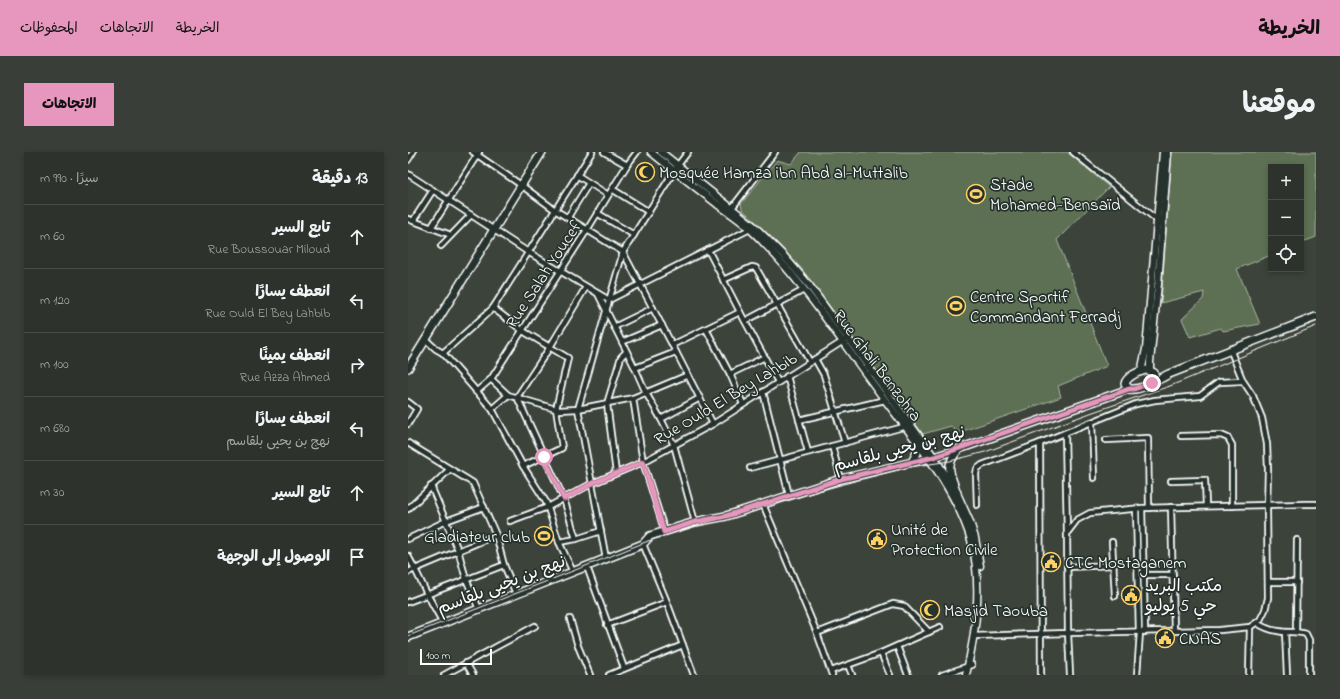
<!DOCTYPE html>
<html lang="ar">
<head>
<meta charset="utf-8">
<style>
	body { margin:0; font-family:"Indie Flower","Playpen Sans Arabic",sans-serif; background:#393e38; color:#f1f3f6; direction:rtl }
	.controls { position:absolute; right:12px; top:12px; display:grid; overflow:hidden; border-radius:0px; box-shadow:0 2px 6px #0003 }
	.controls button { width:36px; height:36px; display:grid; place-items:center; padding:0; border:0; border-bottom:1px solid #484d48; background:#2d322c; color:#f1f3f6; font:20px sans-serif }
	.scale { position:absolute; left:12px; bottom:10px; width:72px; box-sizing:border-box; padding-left:4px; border:2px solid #fff; border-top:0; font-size:11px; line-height:14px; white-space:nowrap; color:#fff; -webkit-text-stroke:3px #26332d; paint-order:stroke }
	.stop { position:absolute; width:12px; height:12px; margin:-9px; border:3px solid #e797bd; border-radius:50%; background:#fff }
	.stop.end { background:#e797bd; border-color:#fff; box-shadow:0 1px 4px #0008 }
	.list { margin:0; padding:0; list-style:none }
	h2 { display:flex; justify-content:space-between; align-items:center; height:52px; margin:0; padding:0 16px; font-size:17px }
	h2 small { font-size:13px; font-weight:400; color:#a7aaa9 }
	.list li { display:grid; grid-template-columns:26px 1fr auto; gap:12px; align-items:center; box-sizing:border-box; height:64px; padding:0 16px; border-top:1px solid #484d48 }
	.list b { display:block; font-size:15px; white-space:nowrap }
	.list p { margin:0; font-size:13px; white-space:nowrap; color:#a7aaa9 }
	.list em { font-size:13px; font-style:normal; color:#a7aaa9 }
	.icon { flex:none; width:22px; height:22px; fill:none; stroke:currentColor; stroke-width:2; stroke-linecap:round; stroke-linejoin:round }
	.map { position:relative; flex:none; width:908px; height:523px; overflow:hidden; direction:ltr; border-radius:0px }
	header { display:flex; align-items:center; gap:24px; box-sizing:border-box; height:56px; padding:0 20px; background:#e797bd; color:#111 }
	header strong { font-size:19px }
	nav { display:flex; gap:22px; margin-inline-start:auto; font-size:14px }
	.intro { display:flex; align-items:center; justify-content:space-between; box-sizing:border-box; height:96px; padding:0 24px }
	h1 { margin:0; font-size:28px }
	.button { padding:10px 18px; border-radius:0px; background:#e797bd; color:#111; font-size:14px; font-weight:700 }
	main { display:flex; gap:24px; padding:0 24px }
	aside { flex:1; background:#2d322c; border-radius:0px; box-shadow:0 2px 6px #0003 }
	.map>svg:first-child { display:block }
</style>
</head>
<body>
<header>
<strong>الخريطة</strong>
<nav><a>الخريطة</a><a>الاتجاهات</a><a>المحفوظات</a></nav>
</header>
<div class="intro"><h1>موقعنا</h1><a class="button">الاتجاهات</a></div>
<main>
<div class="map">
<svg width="908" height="523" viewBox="0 0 908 523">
	<rect width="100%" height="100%" fill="#3c433a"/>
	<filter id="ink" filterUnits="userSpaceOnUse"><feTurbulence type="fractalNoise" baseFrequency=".025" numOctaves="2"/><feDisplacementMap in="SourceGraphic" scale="8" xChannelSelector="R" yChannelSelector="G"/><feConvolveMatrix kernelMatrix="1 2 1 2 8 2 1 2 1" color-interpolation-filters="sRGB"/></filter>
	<g filter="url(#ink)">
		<!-- green -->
		<g fill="#5d6f52" stroke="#aeb7a8">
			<path d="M393,0H659L701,35L649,88L699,214L650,234L653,245L549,281L543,274L515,282L393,116L358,80L334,57L333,52L369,8L383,12Z"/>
			<path d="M764,0H908V85L893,91V15H863V103L829,117L852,172L815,179L813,176L782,185L774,167L795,147L796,140L753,151Z"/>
		</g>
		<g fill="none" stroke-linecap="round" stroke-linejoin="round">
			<!-- street casing -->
			<g stroke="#fff" stroke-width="8">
				<g id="street">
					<path d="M65,0L113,33L147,58L215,100L268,200L305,272"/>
					<path d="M196,0L219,13"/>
					<path d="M665,0L749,68L751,69"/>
					<path d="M0,8L5,0"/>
					<path d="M0,22L120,100L201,148L344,76"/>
					<path d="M169,23L200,43"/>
					<path d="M204,37L241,60"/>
					<path d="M324,56L367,0"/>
					<path d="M189,61L226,83"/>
					<path d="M160,65L181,31"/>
					<path d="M0,67L43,83"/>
					<path d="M5,69L25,38"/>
					<path d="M23,76L71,0"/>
					<path d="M33,94L63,63"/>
					<path d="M300,98L332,160L370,230"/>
					<path d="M315,128L344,115L348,116L402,210"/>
					<path d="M190,142L227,216L238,241L253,267L266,293L287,370"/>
					<path d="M85,156L115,179L160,206L148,257L154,296L115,314"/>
					<path d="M337,169L396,138"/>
					<path d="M206,175L245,156"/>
					<path d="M298,177L322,222L335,252"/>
					<path d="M17,187L28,197L35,201L84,257L115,314L138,350L151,390L165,420"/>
					<path d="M214,190L254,173"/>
					<path d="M264,193L332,160"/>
					<path d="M35,201L85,156L184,0"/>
					<path d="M407,207L416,223L437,291"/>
					<path d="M227,216L268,200"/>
					<path d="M322,222L357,205"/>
					<path d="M379,224L400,300"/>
					<path d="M83,227L100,243"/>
					<path d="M68,240L83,227L179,78L219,13L229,0"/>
					<path d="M355,240L381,343"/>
					<path d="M225,246L235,310L257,380"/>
					<path d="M0,250L9,257L0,272"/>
					<path d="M84,257L100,243L151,258L170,257L225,246L280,223"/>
					<path d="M253,267L292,246"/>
					<path d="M391,268L477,248"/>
					<path d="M684,270L686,326"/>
					<path d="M657,281L659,381"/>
					<path d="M773,284L813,283L820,286L824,293V354"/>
					<path d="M698,288L740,286L741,356"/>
					<path d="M0,291L65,331L88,383L96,413L108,442"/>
					<path d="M632,291L633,523"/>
					<path d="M424,294L433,327"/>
					<path d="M342,316L499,274"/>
					<path d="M208,321L199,252L213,205L218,200"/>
					<path d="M763,329L797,328L798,354"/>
					<path d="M23,334L50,398L58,427L71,457"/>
					<path d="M355,352L409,481L424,523"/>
					<path d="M569,353L568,322L569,317L574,313L632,291L728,252L747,248L792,244L811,230L835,229"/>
					<path d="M763,355L766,479"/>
					<path d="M734,356L737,480"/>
					<path d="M0,357L42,317"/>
					<path d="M728,357L731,480"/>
					<path d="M102,369L140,355L183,332L235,310L305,272L437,188"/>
					<path d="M0,387L38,369L76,355"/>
					<path d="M168,387L156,347L109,245L142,195L178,135"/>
					<path d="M151,390L168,387L193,379"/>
					<path d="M704,390L707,444"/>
					<path d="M235,392L259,450L286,523"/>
					<path d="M0,404L7,417L19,442L35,471"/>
					<path d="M198,407L170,257L215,100L270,13L280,0"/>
					<path d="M179,415L216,516"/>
					<path d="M659,415L706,413"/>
					<path d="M0,420L88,383"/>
					<path d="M735,423H765"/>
					<path d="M860,430H889"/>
					<path d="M0,450L96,413"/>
					<path d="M162,467L170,494L182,523"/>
					<path d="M849,471C855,475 862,478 870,479C879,481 889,479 898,482L901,488V523"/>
					<path d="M199,473L259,450"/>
					<path d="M877,480L879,523"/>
					<path d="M888,480L889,388"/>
					<path d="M409,481L485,452L496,454L521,480"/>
					<path d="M566,484L660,481L659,381L669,368L682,361L734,356L898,352H908"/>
					<path d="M489,494L500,523"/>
					<path d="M473,501L482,523"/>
					<path d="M58,511L65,523"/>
					<path d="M440,513L444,523"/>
					<path d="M423,519L473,501L532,475"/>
					<path d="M36,523L127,474"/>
					<path d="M201,523L275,493"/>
					<path d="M534,523L564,513"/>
					<path d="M662,523L660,481L812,478L842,475L852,468L857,458L860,446L859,358L860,318L859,292L854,266L845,244L835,229L822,197"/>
					<path d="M729,523L732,480"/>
					<path d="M841,523L842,475"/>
				</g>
			</g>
			<!-- secondary casing -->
			<g stroke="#fff" stroke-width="9">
				<g id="secondary">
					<path d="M243,0C265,18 287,35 309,52C320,60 333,68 343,78C395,128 434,191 477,248C510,292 547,335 563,388C575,433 568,479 558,523"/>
					<path d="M253,0L346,74L375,103L401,133L526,305L549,341L562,370L567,386L572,414"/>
					<path d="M742,219V210L750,132L760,0"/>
					<path d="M733,220L738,197L755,0"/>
				</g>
			</g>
			<!-- primary casing -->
			<g stroke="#fff" stroke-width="10">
				<g id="primary">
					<path d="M0,216L134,0"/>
					<path d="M721,237L717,232C718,225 732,218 740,218C742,219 744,220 746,221L747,229"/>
					<path d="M504,310L509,301V290"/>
					<path d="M549,341C542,321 536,314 551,297"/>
					<path d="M0,485L235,392L242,384L287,370L318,364L433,327L526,305L551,297L721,237C734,239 749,228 761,222L908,165"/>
				</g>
			</g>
			<!-- street -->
			<use href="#street" stroke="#26332d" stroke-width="4.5"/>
			<!-- secondary -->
			<use href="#secondary" stroke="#26332d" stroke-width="6"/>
			<!-- primary -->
			<use href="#primary" stroke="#26332d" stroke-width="7"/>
			<!-- tram -->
			<path stroke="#fff" stroke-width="1" d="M0,484L213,400L240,389L285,374L443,330L502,315L542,309L577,300L685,260L762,234L908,174"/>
		</g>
	</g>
	<g fill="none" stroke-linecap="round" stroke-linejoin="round" filter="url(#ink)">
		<!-- route -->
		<path stroke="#e797bd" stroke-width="5" d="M136,305L156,347L183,332L235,310L256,380L287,370L318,364L433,327L526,305L710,241L721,237H726L744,231"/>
	</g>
	<!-- icons -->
	<defs>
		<g id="mosque-ring" transform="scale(1)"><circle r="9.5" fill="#26332d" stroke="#ffd166" stroke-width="1.5"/><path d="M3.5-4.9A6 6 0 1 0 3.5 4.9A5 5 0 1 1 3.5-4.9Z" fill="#ffd166"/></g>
		<g id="stadium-ring" transform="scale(1)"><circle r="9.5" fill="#26332d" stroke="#ffd166" stroke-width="1.5"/><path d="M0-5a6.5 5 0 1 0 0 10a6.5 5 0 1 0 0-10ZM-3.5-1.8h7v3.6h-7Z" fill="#ffd166"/></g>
		<g id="civic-ring" transform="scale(1)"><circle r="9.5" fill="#26332d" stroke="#ffd166" stroke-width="1.5"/><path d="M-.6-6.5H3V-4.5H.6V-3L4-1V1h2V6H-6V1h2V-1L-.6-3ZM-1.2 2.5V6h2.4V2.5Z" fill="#ffd166"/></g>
	</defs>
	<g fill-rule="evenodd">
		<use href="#mosque-ring" x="237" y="20"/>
		<use href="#stadium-ring" x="568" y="42"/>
		<use href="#stadium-ring" x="548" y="154"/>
		<use href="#stadium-ring" x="136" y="384"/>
		<use href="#civic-ring" x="469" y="387"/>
		<use href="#civic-ring" x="643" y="410"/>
		<use href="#civic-ring" x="723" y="443"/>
		<use href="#mosque-ring" x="522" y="458"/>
		<use href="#civic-ring" x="757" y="486"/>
	</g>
	<g text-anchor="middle" stroke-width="3.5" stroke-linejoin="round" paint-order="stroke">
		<!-- poi labels -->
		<g font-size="17" fill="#fff" stroke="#26332d" text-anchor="start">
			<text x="251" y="26">Mosquée Hamza ibn Abd al-Muttalib</text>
			<text x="582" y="38">Stade<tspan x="582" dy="20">Mohamed-Bensaïd</tspan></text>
			<text x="562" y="150">Centre Sportif<tspan x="562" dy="20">Commandant Ferradj</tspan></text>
			<text x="483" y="383">Unité de<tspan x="483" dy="20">Protection Civile</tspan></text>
			<text x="122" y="390" text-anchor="end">Gladiateur club</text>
			<text x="657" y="416">CTC Mostaganem</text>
			<text x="737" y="439">مكتب البريد<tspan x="737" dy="20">حي 5 يوليو</tspan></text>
			<text x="536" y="464">Masjid Taouba</text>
			<text x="771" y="492">CNAS</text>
		</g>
		<!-- street labels -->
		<g font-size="17" fill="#fff" stroke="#26332d">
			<text transform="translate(135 122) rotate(-57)" y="6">Rue Salah Youcef</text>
			<text transform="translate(470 213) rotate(53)" y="6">Rue Ghali Benzohra</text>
			<text transform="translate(317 246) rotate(-31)" y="6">Rue Ould El Bey Lahbib</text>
			<text transform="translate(491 296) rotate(-15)" y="6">نهج بن يحيى بلقاسم</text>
			<text transform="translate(93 432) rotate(-21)" y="6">نهج بن يحيى بلقاسم</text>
		</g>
	</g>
</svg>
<div class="controls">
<button>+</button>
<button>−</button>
<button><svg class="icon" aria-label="locate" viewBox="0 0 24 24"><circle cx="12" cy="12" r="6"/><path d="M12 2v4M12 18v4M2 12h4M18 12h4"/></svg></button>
</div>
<div class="scale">100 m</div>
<div class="stop" style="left:136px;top:305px"></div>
<div class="stop end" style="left:744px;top:231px"></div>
</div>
<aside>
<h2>13 دقيقة<small>سيرًا · 990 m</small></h2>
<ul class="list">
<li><svg class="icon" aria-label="ahead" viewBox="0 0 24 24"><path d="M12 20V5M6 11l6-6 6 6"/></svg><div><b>تابع السير</b><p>Rue Boussouar Miloud</p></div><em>60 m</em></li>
<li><svg class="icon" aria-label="left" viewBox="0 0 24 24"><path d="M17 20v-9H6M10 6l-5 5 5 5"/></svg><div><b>انعطف يسارًا</b><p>Rue Ould El Bey Lahbib</p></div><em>120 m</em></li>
<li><svg class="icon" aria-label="right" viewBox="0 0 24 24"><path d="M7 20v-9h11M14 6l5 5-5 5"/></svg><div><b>انعطف يمينًا</b><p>Rue Azza Ahmed</p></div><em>100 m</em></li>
<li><svg class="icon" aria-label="left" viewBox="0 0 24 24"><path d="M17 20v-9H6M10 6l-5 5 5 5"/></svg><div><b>انعطف يسارًا</b><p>نهج بن يحيى بلقاسم</p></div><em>680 m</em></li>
<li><svg class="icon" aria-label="ahead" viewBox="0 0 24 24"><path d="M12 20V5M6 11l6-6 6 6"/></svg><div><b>تابع السير</b></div><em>30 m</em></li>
<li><svg class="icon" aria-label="arrive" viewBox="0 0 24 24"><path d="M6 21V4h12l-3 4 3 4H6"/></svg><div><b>الوصول إلى الوجهة</b></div></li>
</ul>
</aside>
</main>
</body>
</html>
